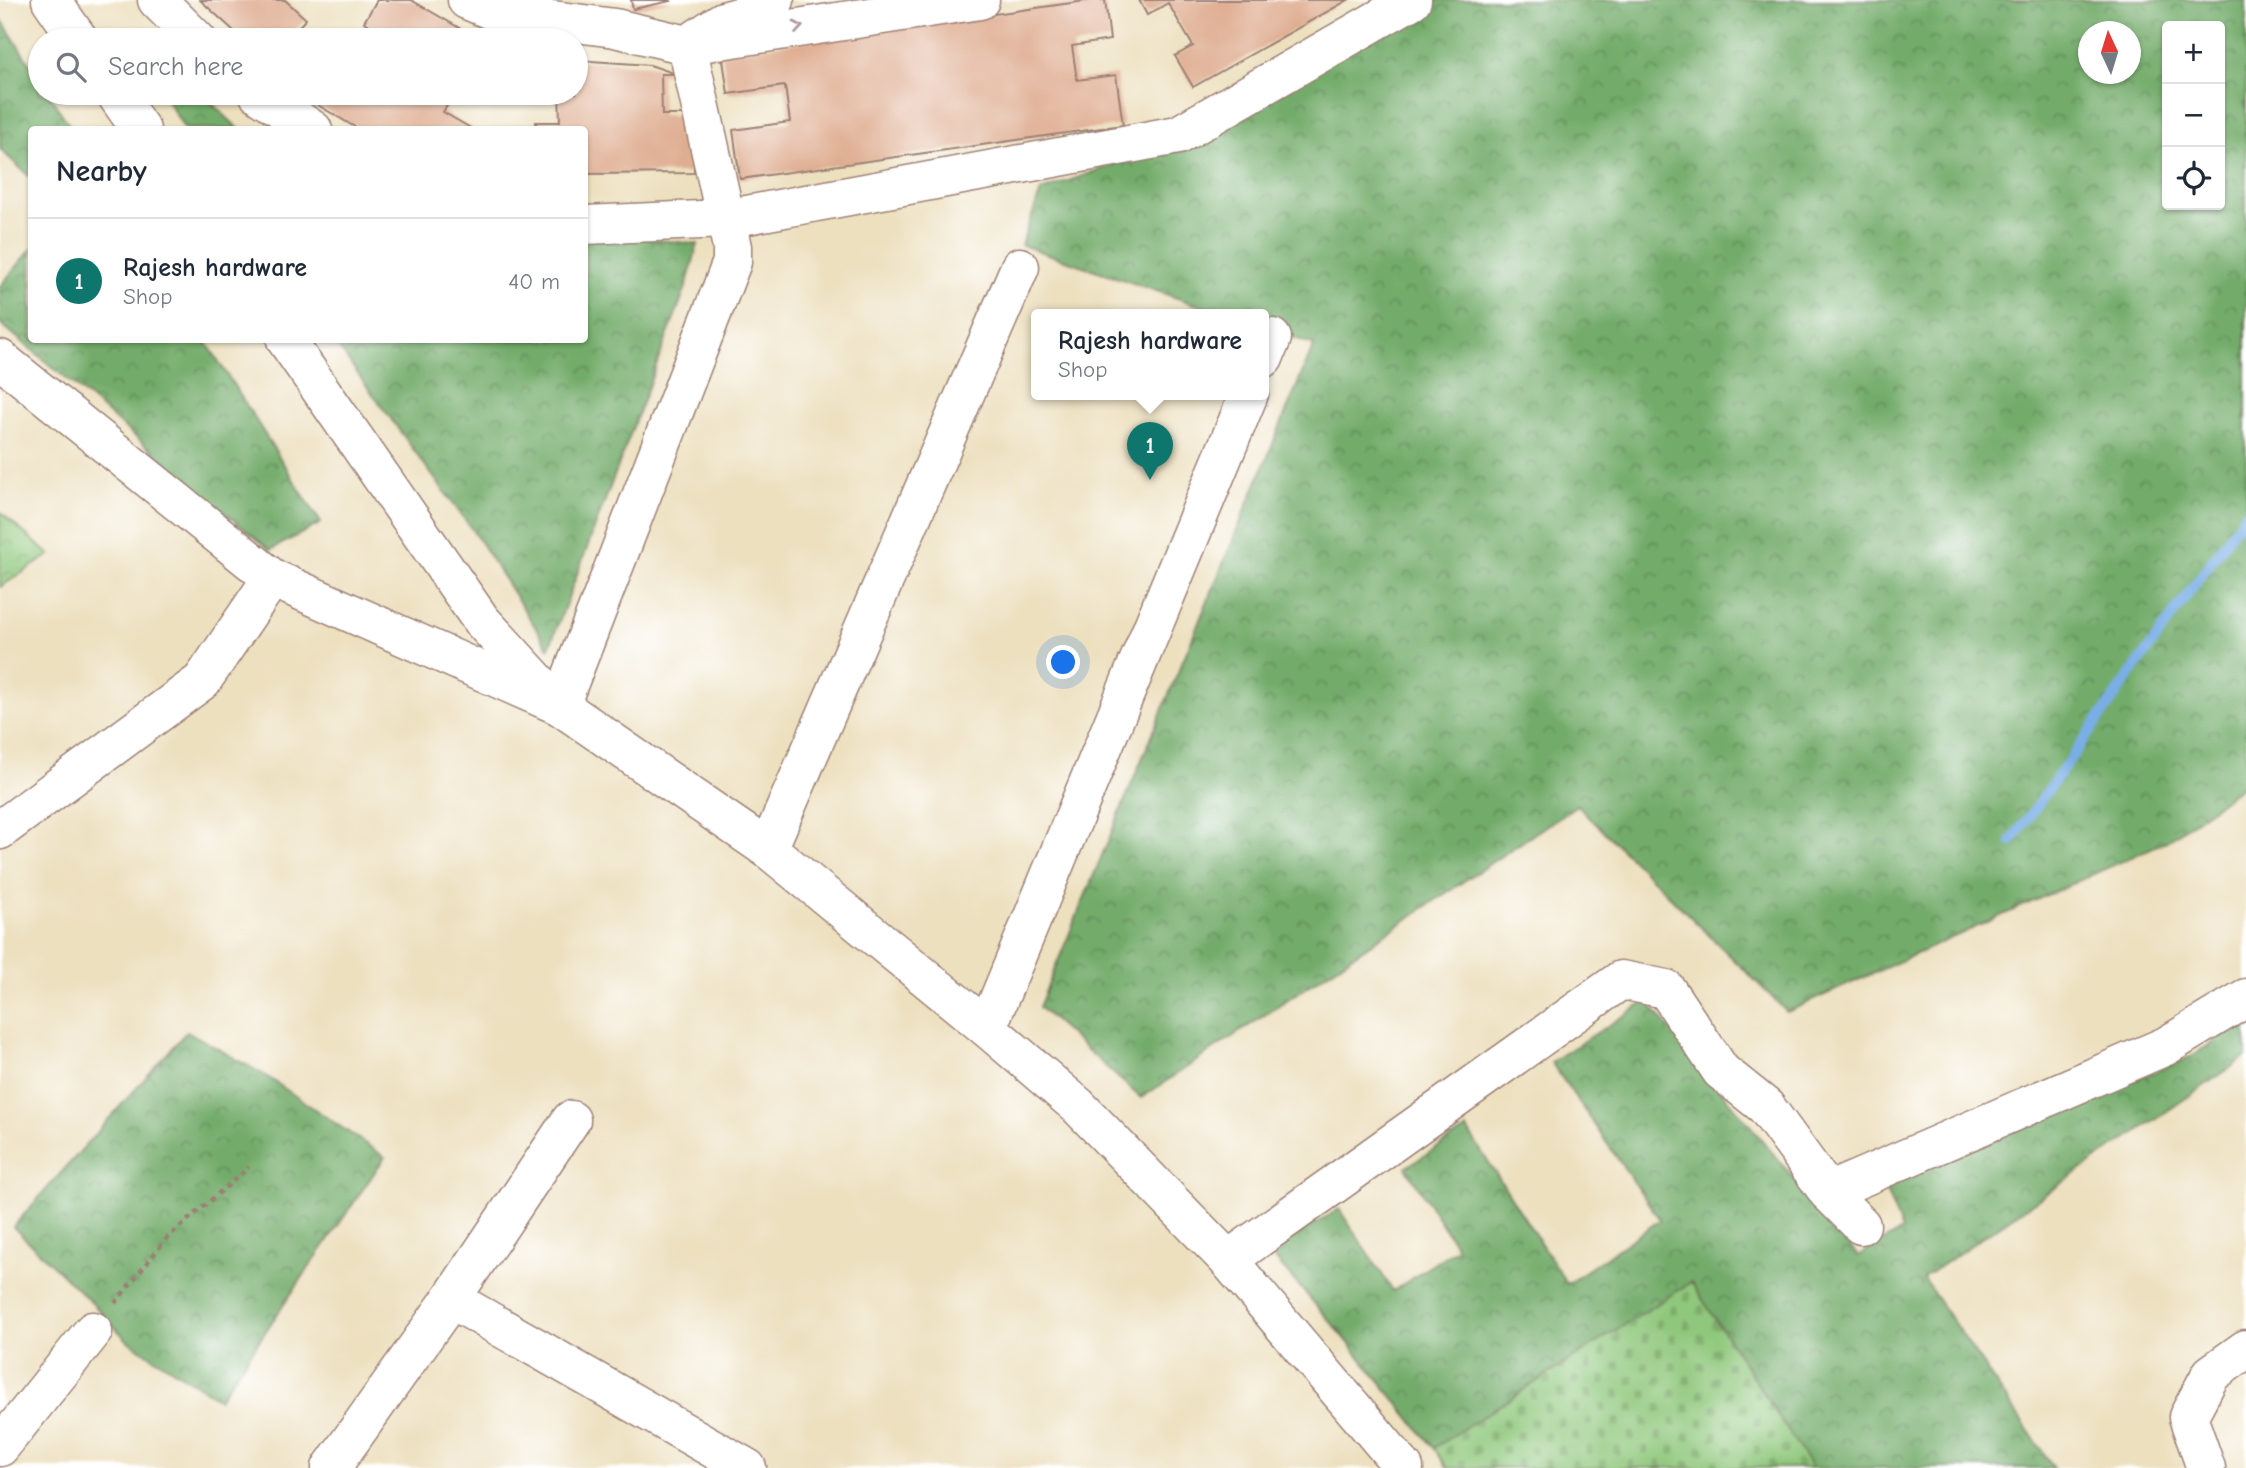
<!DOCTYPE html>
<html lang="en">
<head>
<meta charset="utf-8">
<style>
	body { margin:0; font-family:"Comic Neue",sans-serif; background:#f6f6f7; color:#1f2937 }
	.controls { position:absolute; right:21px; top:21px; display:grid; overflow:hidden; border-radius:7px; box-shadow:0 2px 5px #0004 }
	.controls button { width:63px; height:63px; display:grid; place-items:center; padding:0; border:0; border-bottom:2px solid #e0e1e3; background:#fff; color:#1f2937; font:35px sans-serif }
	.compass { position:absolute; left:2078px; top:21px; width:63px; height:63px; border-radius:50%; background:#fff; box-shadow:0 2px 5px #0004; rotate:356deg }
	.you { position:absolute; left:1064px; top:663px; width:24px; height:24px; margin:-18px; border:5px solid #fff; border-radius:50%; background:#1a73e8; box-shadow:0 0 0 10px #1a73e833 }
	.badge { display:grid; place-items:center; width:46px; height:46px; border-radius:50%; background:#0f766e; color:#fff; font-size:23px; font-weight:700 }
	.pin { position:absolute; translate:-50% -58px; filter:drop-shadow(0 2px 4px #0008) }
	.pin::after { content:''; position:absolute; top:37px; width:24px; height:21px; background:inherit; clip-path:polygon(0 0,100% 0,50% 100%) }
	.popup { position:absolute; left:1031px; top:309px; width:238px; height:91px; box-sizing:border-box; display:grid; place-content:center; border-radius:7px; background:#fff; filter:drop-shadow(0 2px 5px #0005); font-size:23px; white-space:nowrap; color:#747a83 }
	.popup b { font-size:26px; color:#1f2937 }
	.popup::after { content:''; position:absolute; left:50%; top:100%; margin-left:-14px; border:14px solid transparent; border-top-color:#fff }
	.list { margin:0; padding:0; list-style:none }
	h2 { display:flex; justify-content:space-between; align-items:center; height:91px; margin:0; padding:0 28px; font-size:30px }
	h2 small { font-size:23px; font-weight:400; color:#747a83 }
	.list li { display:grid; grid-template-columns:46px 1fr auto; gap:21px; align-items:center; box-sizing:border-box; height:126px; padding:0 28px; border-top:2px solid #e0e1e3 }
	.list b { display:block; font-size:26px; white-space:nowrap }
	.list p { margin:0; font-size:23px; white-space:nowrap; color:#747a83 }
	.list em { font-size:23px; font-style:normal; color:#747a83 }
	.icon { flex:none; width:38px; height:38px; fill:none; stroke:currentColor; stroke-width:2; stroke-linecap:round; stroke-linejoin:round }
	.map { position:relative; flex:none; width:2246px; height:1468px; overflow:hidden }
	.search { position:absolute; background:#fff; box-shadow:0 2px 5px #0004; left:28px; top:28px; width:560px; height:77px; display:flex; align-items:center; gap:18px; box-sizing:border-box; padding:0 24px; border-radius:38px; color:#747a83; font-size:26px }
	.panel { position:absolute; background:#fff; box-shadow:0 2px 5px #0004; left:28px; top:126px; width:560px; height:217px; border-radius:7px }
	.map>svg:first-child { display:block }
</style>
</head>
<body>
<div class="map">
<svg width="2246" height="1468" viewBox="0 0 2246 1468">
	<defs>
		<pattern id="forest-crowns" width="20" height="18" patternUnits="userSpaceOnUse" patternTransform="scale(1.75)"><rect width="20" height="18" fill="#73ac6b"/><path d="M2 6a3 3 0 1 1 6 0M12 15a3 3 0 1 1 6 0" fill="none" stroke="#608b58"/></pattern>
		<pattern id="cemetery-stones" width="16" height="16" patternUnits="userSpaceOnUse" patternTransform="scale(1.75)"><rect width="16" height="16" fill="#8fc77b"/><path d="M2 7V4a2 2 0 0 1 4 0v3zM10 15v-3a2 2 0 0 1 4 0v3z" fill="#7daa6a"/></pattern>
		<pattern id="park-crowns" width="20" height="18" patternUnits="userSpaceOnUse" patternTransform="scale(1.75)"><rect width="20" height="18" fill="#8fc77b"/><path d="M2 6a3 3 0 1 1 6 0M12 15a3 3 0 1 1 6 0" fill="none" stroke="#7daa6a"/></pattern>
	</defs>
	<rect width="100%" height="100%" fill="#fff"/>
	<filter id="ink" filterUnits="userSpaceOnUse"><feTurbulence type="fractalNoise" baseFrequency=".0143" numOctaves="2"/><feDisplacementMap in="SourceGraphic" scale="14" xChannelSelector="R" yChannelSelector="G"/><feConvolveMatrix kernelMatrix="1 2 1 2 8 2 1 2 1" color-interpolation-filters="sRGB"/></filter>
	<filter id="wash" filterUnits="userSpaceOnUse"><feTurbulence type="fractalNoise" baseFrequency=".00686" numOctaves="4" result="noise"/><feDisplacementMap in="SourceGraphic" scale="28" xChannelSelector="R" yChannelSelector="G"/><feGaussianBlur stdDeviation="1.57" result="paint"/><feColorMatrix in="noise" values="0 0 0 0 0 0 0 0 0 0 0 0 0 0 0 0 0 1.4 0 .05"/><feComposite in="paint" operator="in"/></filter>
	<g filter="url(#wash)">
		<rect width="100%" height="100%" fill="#ede0bf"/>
		<!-- forest -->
		<g fill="url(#forest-crowns)" stroke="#5e664b" stroke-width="2" fill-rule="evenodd">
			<path d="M1438,0H2246V783L2167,841L1787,1012L1577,805L1141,1098L1039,1007L1314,345L1264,327V314H1224L1021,245L1041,191L1199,133ZM2167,26H2220V205H2167ZM2088,32H2130V74H2088Z"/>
			<path d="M0,17L40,80V93H48L72,129L32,130L31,178L0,149Z"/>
			<path d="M162,93H201L239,129H185Z"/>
			<path d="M585,233L698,244L686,287L549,648L471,528L333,340H584Z"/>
			<path d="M31,250L32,340H205L321,523L270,550L0,323V286Z"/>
			<path d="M1647,1001L1858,1256L1902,1230L1883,1183L2188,1058L2246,1022V1057L1923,1278L2054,1468H1812L1691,1282L1434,1448L1344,1337L1269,1252L1339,1209L1393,1291L1457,1248L1406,1167L1467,1129L1567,1284L1660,1220L1551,1062Z"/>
			<path d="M187,1031L266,1076L385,1157L219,1399L128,1341L92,1303L13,1227Z"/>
		</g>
		<!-- cemetery -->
		<path fill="url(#cemetery-stones)" stroke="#6c7353" stroke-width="2" d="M1691,1282L1812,1468H1448L1434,1448Z"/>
		<!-- park -->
		<path fill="url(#park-crowns)" stroke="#6c7353" stroke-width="2" d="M0,512L50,555L0,587Z"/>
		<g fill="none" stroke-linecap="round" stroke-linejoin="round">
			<!-- stream -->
			<path stroke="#7aaee7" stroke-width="10" d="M2011,842L2246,513"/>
		</g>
		<g id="blocks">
			<!-- building -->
			<g fill="#dfad91">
				<path d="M200,0H285L306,19L286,40H244Z"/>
				<path d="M377,0H411L480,40H368L375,29L364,22Z"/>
				<path d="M631,0H670L671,1L633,9Z"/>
				<path d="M1092,0H1105L1110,40L1072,46L1077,80L1116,75L1123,125L740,179L733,130L790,122L785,86L728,94L722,53Z"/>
				<path d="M1139,0H1348L1193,87L1175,56L1193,46L1168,3L1147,15Z"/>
				<path d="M576,60L650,65L676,74H661L662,115H694V173L584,174V130H536V122H560L559,93H576Z"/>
				<path d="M309,93H455L443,112L474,130H360L306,98Z"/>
			</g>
		</g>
	</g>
	<g filter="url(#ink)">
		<use href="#blocks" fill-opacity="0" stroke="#9c8075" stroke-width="2"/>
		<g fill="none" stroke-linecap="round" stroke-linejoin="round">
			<!-- minor casing -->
			<g stroke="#9c8075" stroke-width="41">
				<g id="minor">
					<path d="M51,0L79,40"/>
					<path d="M157,0L197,40"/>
					<path d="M467,0L498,13L615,28L687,45L980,0"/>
					<path d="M115,93L141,130"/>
					<path d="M258,93L313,130"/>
					<path d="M584,225L725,219L1178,135L1412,0"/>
					<path d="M286,340L481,620L560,706L768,849L987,1028L1078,1106L1228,1260L1404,1468"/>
					<path d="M1264,358L1272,338"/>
					<path d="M0,359L272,578L560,706L732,262V247L687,45L723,21L771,8L775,0"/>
					<path d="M0,830L202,681L272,578"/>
					<path d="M768,849L1020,267"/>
					<path d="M987,1028L1249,394"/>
					<path d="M1828,1192L2166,1046L2246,998"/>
					<path d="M1228,1260L1621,980L1666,989L1721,1071L1766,1107L1828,1192L1861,1225"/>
					<path d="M451,1299L747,1468"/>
					<path d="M0,1447L93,1331"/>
					<path d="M331,1468L451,1299L571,1120"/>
					<path d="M2206,1468L2188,1417L2211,1374L2246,1349"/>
				</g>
			</g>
			<!-- path -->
			<path stroke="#9c8075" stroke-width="4.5" stroke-dasharray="5 5" stroke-linecap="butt" d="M115,1303L167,1238L249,1167"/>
			<!-- minor -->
			<use href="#minor" stroke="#fff" stroke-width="38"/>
		</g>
		<!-- one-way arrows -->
		<defs><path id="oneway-chevron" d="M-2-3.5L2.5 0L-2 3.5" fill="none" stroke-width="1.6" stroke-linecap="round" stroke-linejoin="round" transform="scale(1.75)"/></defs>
		<use stroke="#ae9aa0" href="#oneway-chevron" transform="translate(798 27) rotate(-9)"/>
	</g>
</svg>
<div class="controls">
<button>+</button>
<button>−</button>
<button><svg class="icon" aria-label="locate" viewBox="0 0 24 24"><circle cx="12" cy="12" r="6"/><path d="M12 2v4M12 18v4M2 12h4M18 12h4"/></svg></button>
</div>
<svg class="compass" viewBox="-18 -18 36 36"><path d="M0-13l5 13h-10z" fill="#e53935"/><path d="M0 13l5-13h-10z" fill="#747a83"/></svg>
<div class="you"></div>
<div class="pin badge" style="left:1150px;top:480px">1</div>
<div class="popup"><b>Rajesh hardware</b>Shop</div>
<div class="search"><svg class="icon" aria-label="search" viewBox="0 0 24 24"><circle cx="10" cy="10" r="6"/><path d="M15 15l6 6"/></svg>Search here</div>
<section class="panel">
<h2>Nearby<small></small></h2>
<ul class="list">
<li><span class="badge">1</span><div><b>Rajesh hardware</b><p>Shop</p></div><em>40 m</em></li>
</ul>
</section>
</div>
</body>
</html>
